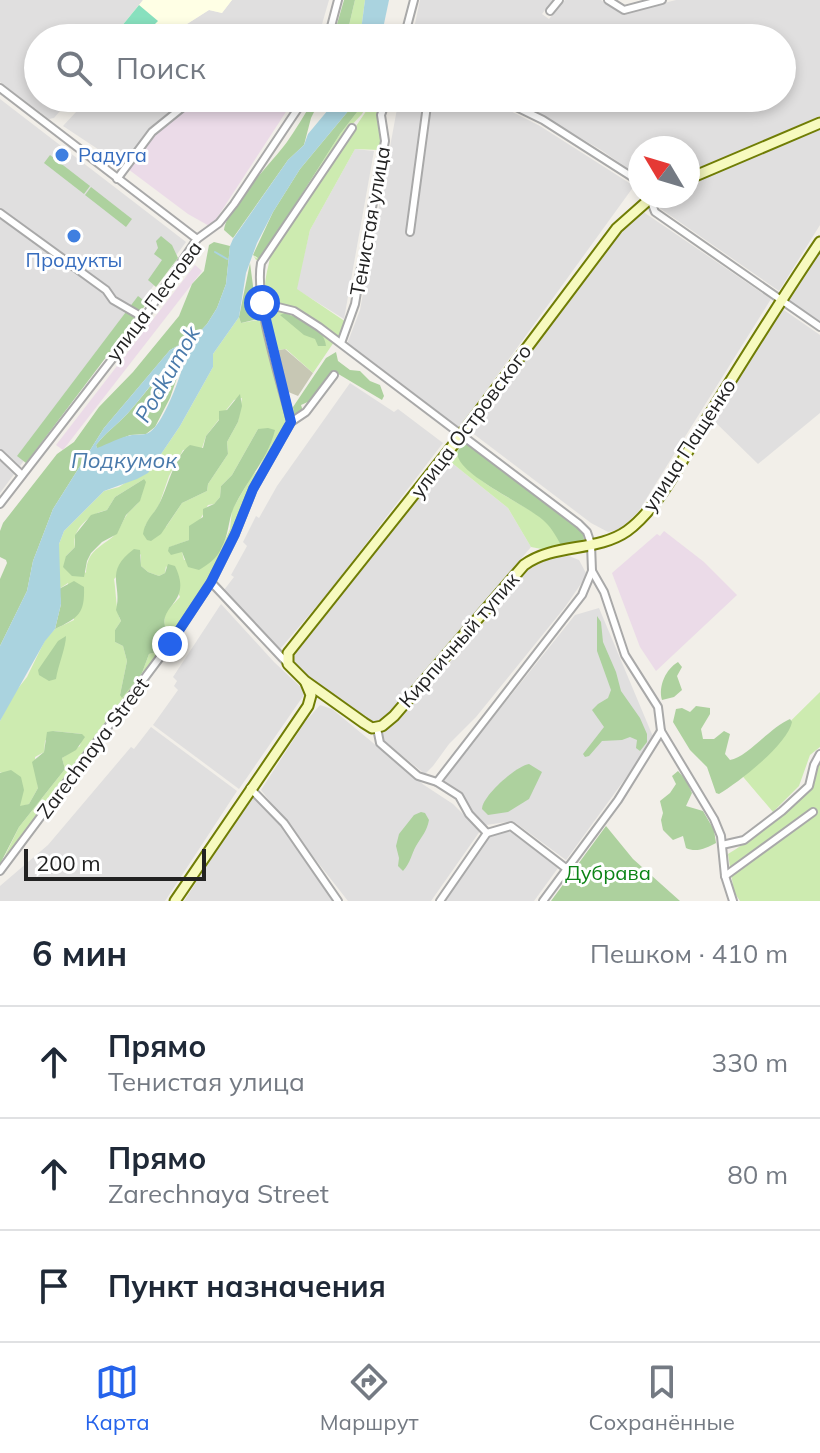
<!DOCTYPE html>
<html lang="ru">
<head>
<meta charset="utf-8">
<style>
	body { margin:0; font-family:Mulish,sans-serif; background:#f6f6f7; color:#1f2937 }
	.compass { position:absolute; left:628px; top:136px; width:72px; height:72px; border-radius:50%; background:#fff; box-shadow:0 4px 12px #0003; rotate:308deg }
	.scale { position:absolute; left:24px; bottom:20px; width:182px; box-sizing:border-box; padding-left:8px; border:4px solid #222; border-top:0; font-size:22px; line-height:28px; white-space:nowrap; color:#222; -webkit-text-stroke:6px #fff; paint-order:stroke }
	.stop { position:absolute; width:24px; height:24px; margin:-18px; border:6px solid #2563eb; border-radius:50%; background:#fff }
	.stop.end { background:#2563eb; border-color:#fff; box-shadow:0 2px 8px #0008 }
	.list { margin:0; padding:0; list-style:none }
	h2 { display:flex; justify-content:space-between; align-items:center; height:104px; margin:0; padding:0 32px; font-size:34px }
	h2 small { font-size:26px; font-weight:400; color:#747a83 }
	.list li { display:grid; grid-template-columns:52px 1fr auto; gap:24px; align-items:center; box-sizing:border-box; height:112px; padding:0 32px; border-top:2px solid #e0e1e3 }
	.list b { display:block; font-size:30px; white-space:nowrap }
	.list p { margin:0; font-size:26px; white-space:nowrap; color:#747a83 }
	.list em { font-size:26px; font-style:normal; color:#747a83 }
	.icon { flex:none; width:44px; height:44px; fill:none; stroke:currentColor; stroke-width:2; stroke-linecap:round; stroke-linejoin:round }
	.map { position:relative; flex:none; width:820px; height:901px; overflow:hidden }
	.search { position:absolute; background:#fff; box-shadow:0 4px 12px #0003; left:24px; right:24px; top:24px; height:88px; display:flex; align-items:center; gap:20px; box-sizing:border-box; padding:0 28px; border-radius:44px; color:#747a83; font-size:30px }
	.sheet { height:440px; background:#fff }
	nav { display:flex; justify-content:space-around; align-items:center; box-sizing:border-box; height:112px; border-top:2px solid #e0e1e3; background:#fff; font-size:22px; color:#747a83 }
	nav a { display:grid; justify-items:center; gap:4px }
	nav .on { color:#2563eb }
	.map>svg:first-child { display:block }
</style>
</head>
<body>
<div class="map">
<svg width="820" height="901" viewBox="0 0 820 901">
	<rect width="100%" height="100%" fill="#f2efe9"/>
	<!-- residential -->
	<g fill="#e0dfdf">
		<path d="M0,0H143L112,38H38V98H71L54,118L49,119L0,82Z"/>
		<path d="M232,0H329L318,38H165L209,10L222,13Z"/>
		<path d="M420,0H553L542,14L549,19L565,0H601L621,14L676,0H820V116L688,174V148H640V177L601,150L512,98H782V38H412Z"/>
		<path d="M89,98H199L155,133L128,169L63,126Z"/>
		<path d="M399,98H482L493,102L540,126L634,186L459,428L347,344L360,310Z"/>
		<path d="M0,99L186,242L0,493Z"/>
		<path d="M820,127V225L779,291L658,207L655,201L660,196H688V183Z"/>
		<path d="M355,149L374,151L344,319L296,289L310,230Z"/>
		<path d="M642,211L771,299L638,512L620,529L608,532L591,523L471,432L620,232Z"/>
		<path d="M820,249V322L787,299Z"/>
		<path d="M781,308L820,335V413L758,464L712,419Z"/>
		<path d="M350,383L394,412L398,409L443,443L328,593L280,649L224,590L234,577L231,575L247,546L243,542L256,516L259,518L277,486Z"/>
		<path d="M447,459L508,508L531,547L385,719L378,725L371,724L307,679L292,664V654Z"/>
		<path d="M569,556L579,560L587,575L565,607L476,717L449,744L433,766L425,774L385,742L379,736L458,654L528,569L549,558Z"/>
		<path d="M221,604L274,662L306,692L239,789L153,725L178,690L174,686L177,681L173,677Z"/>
		<path d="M599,608L654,739L566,860L513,821L486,825L471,811L462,792L443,780L575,615Z"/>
		<path d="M320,705L332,709L424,785L453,804L480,831L431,901H348L261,790L305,722Z"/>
		<path d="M151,727L237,791L165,901H0V886L48,845L131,747L134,749Z"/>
		<path d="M253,795L272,814L335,901H184Z"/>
		<path d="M510,831L558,868L534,901H444L489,836Z"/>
	</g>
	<!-- industrial -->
	<g fill="#ebdbe8">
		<path d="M199,98H295L211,227L188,214L128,169L155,133Z"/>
		<path d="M195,265L202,271L63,450L56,445Z"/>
		<path d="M664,531L704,562L737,595L656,671L640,647L612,573L657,534L660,536Z"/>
	</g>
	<!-- education -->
	<path fill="#ffffe5" d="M143,0H232L222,13L209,10L165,38H112Z"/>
	<!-- construction -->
	<path fill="#c7c7b4" d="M285,349L313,373L298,396L286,391L277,350Z"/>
	<!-- grass -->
	<g fill="#cdebb0" fill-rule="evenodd">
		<path d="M355,0H365L360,38H346Z"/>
		<path d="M368,98H371L362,114L349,128L261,260H256L253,255L256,258L265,252L340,134Z"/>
		<path d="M375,98H384L377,120L383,133L380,150L355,149L310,230L297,289L346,322L342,336H335L296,309L269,302C260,288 269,268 271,252Z"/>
		<path d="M268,307L297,315L334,342L313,373L286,349L277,350Z"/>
		<path d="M260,314L285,415V426L252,482L229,541L209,580L164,648L0,866L19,827L65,769L62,758L80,746L82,734L53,731L45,741L44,752L35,757L38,788L29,804L20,807L1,772L0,773V721L12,696L27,677L45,640L55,629L74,620L68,583L59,589V544L64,531L104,491L119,487L155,463L180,426L213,367V354L239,317L241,323L258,320ZM242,398L238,422L227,442L228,454L208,484L207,491L182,503L166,527L145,526L159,505L169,476L183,450L202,448L206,436L234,400ZM258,429L264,456L258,470L251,477L232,510L230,529L221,549L184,560L182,552L170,547L189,540L208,505L214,504L220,497L221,486L232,475ZM144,479C143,485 143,493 140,499C138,505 132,508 128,513C122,521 119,533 110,539C95,550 87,554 86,573L66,556L75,547C71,529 91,513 107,510L115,497ZM141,554V566L148,572L159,576L165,573L166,566L180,597L165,613L163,645L156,652L149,654L142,673L120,695L127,661L123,646L115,642V630L121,621C116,613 116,590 114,579Z"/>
		<path d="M459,448C461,481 523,501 545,521C553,528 558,539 564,547L547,550L531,547L508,508L447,459Z"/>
		<path d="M820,692V747L810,755L799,786L773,812L739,772Z"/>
		<path d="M820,761V901H740L734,892L728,854C747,843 801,804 811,785C815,777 816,769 820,761Z"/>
	</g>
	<!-- forest -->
	<g fill="#add19e">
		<path d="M344,0H355L346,38H333Z"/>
		<path d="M315,98H321L311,118L304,145L288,160L233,238L224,230C227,206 272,163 287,142C297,128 305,113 315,98Z"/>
		<path d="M359,98H368L340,134L265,252L260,259L253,255L273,212L300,169Z"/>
		<path d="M50,155L90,186L84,194L44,163Z"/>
		<path d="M91,187L132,219L126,227L85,195Z"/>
		<path d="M161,236L172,245L178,258L156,287L148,280L162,260L154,254L158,248L156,241Z"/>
		<path d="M214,242L230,246L226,284L217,308L207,324L197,335L170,350L104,428L53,509L33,561L27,591L0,646V579L7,563L6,560L0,557V531L3,523L57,454L74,442L99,407L133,372L179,316L192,284L204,271L209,245Z"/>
		<path d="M250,263L255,301L260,314L258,319L241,323L239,317Z"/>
		<path d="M138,296L147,303L26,463L17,456Z"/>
		<path d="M285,313C300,319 325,328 326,346H318L315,339L304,335L280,315Z"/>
		<path d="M188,346L170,398L155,427L146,434L130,435L97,449L96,445C106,432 117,425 128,413C148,391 164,365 188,346Z"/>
		<path d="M336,352L338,361L350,370L360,371L370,381L380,385L384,396L382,400L335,372L310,401L301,405L303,411L294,415L293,407L326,358Z"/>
		<path d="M240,394L242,406L238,422L227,442L228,454L208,484L207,491L182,503L161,534L151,541L147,540L143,534C145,521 152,516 158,506C168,489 173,457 190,445L203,448L206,436L219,420V411L227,410Z"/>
		<path d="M268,428L275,430C268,459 247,480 234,507C228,520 229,535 221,549C216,559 209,564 199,570L188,567L182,552L171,555L168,551L169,547L189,540V526L203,517V509L214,504L220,497L221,486L232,475L258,429Z"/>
		<path d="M467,443L583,531L584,540L564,547L561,545C556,536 551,527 543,520C526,505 464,477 458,457C457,452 459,449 461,445Z"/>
		<path d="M144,479L146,482L140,501L126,515L117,534L102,542L91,553L87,561L84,577L72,576L63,567L66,556L75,547V535L91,515L107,510L115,497Z"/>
		<path d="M134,549L140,550L141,566L148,572L159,576L165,573L168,564L175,566C195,607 151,604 169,636L156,652L149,654L142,673L122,698L120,695L127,661L123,646L115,642V630L121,621L116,610C123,585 103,572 134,549Z"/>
		<path d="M74,581L84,587C85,614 78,618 55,629L61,604L59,589Z"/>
		<path d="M597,616L601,622L603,642L616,672L621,691L640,718L647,734V742L640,751L636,748L637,740L630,737L622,740L602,741L589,756L585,757L583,754L604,727L592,710L598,704L608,698L611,690L597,651Z"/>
		<path d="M66,636C66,647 58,666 56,679L49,681L39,675L38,670L58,641Z"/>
		<path d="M678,662L682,667L677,676L682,690L674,697L662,700C658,686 666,669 678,662Z"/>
		<path d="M696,706L710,708V714L701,729L703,739H714L724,731L730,734L725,754L730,760C747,758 769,728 790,719L792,722C788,744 739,782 719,794L716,793L707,767L690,750L673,722L676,709L682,708L690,712Z"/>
		<path d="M53,731L82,734L85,737L76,750L62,758L65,769L19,827L0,864V773L11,770L21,777L24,790L20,806L29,804L38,788L32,762L44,752L47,732Z"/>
		<path d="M529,764L542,772L529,799L508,812L488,815L482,809C482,796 516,766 529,764Z"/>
		<path d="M678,771L686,780L692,793L686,806L703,811L714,830L716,843C707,848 696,853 686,848L683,836L673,840L663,830L661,820L663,813L660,801L670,793L676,784L672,776Z"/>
		<path d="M421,812L425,813L429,820C427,831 422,836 416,846C411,855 411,862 403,871L398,866L399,858L396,846L399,834L414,815Z"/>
		<path d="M606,826L633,859L680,901H551Z"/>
	</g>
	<!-- pitch -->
	<path fill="#88e0be" d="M139,5L158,21L141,38H112Z"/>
	<!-- water -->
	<g fill="#aad3df" fill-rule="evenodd">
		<path d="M365,0H389L381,38H360Z"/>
		<path d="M338,98H359L300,169L273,212L257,243L246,273L239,317L213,354V367L180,426L155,463L148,473L137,479L104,491L64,531L59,544L61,604L55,629L45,641L0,721V646L27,591L33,561L53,509L104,428L170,350L197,335L207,324L217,308L226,284L230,246L233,239L288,160L304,145L308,134ZM187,347C186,364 165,422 150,432C144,436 139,434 132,435C120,437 108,444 97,448L96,445C106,432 117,425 128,413C148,391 163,365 187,347Z"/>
	</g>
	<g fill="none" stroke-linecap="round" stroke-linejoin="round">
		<!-- stream -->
		<path stroke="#aad3df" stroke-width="2" d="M215,252L227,259"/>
		<!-- street casing -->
		<g stroke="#a9a9a9" stroke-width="10">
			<g id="street">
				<path d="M608,0L624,10L662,0"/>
				<path d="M550,11L559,0"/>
				<path d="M328,38L338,0"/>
				<path d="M404,38L414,0"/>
				<path d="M0,88L197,239"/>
				<path d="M498,98L543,120L640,182"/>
				<path d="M117,179L152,132L194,98"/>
				<path d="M650,199L655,212L820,327"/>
				<path d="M0,213L106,290L113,300L144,318"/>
				<path d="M410,232L428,98"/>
				<path d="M262,303L294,311L319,327L579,524L587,532L591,544L592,571L582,595L437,782"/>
				<path d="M341,343L355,304L361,267L369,245L370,218L385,141L381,115L387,98"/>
				<path d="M291,422L306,412L334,375"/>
				<path d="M0,454L22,475"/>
				<path d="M0,504L144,318L197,239L219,223L234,204L305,98"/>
				<path d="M592,571L604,592L625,655L658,707L661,731L714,819L721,836L725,876L733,901"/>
				<path d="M211,582L288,664"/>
				<path d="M377,728L380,743L418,776L437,782L459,796L469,814L487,833L511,826L567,869"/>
				<path d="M250,788L284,823L338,901"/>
				<path d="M722,845L744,840L782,811L809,786L814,765L820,754"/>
				<path d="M0,871L170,644L211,582L235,534L253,489L291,422C281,382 254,301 261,263L352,128"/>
				<path d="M725,876L813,812"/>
				<path d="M440,901L487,833"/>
				<path d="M543,901L618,800L661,731"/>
			</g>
		</g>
		<!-- secondary casing -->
		<g stroke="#707d05" stroke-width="13">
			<g id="secondary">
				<path d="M688,179L820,123"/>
				<path d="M653,196L617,228L462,434L288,653V664L305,681L364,723L372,728L382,726L394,716L524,565C554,543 597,552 627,531C659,508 685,455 705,422C743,361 780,301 820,242"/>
				<path d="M175,901L308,706L311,695L306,683"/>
			</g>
		</g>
		<!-- street -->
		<use href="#street" stroke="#fff" stroke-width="6"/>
		<!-- secondary -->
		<use href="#secondary" stroke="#f7fabf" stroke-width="9"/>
	</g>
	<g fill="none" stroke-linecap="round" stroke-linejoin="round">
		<!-- route -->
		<path stroke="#2563eb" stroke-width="10" d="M170,644L211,582L235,534L253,489L291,422L262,303"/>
	</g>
	<!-- markers -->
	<g fill="#3f7fe0" stroke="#fff" stroke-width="3">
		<circle cx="62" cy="155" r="8"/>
		<circle cx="74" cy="236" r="8"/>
	</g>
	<g text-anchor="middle" stroke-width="6" stroke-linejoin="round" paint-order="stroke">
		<!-- shop labels -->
		<g font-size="20" fill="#366cbe" stroke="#fff" text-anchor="start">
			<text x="78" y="162">Радуга</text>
			<text x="74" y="267" text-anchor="middle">Продукты</text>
		</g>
		<!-- street labels -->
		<g font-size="20" fill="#222" stroke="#fff">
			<text transform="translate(370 221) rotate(-80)" y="7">Тенистая улица</text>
			<text transform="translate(154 301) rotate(-53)" y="7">улица Пестова</text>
			<text transform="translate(471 421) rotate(-53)" y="7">улица Островского</text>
			<text transform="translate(689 445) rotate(-57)" y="7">улица Пащенко</text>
			<text transform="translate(459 640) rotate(-49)" y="7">Кирпичный тупик</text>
			<text transform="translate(93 748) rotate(-53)" y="7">Zarechnaya Street</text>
		</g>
		<!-- park labels -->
		<g font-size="20" fill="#0c8416" stroke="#fff">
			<text x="608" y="880">Дубрава</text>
		</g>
		<!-- water labels -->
		<g font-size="22" font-style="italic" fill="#4a7aab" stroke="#fff">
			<text transform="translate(167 374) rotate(-60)" y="8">Podkumok</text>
			<text x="124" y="468">Подкумок</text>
		</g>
	</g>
</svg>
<svg class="compass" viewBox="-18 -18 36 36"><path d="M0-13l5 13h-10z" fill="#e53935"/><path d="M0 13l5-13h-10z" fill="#747a83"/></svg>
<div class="scale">200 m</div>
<div class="stop" style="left:262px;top:303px"></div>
<div class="stop end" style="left:170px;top:644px"></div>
<div class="search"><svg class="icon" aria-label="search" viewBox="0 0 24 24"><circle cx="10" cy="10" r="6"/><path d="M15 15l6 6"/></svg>Поиск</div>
</div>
<section class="sheet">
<h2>6 мин<small>Пешком · 410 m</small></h2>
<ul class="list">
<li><svg class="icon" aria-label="ahead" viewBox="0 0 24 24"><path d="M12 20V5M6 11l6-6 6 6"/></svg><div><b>Прямо</b><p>Тенистая улица</p></div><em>330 m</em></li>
<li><svg class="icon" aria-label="ahead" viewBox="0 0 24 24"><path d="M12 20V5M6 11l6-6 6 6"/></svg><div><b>Прямо</b><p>Zarechnaya Street</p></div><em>80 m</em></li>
<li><svg class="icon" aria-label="arrive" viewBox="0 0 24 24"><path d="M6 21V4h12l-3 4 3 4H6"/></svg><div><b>Пункт назначения</b></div></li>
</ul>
</section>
<nav>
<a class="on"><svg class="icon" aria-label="map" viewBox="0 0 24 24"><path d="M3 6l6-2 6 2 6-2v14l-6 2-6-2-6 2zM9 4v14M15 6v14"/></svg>Карта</a>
<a><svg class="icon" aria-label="directions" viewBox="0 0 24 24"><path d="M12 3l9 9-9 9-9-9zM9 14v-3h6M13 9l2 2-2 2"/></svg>Маршрут</a>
<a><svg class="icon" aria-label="saved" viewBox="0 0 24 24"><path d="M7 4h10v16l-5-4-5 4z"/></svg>Сохранённые</a>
</nav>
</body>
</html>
